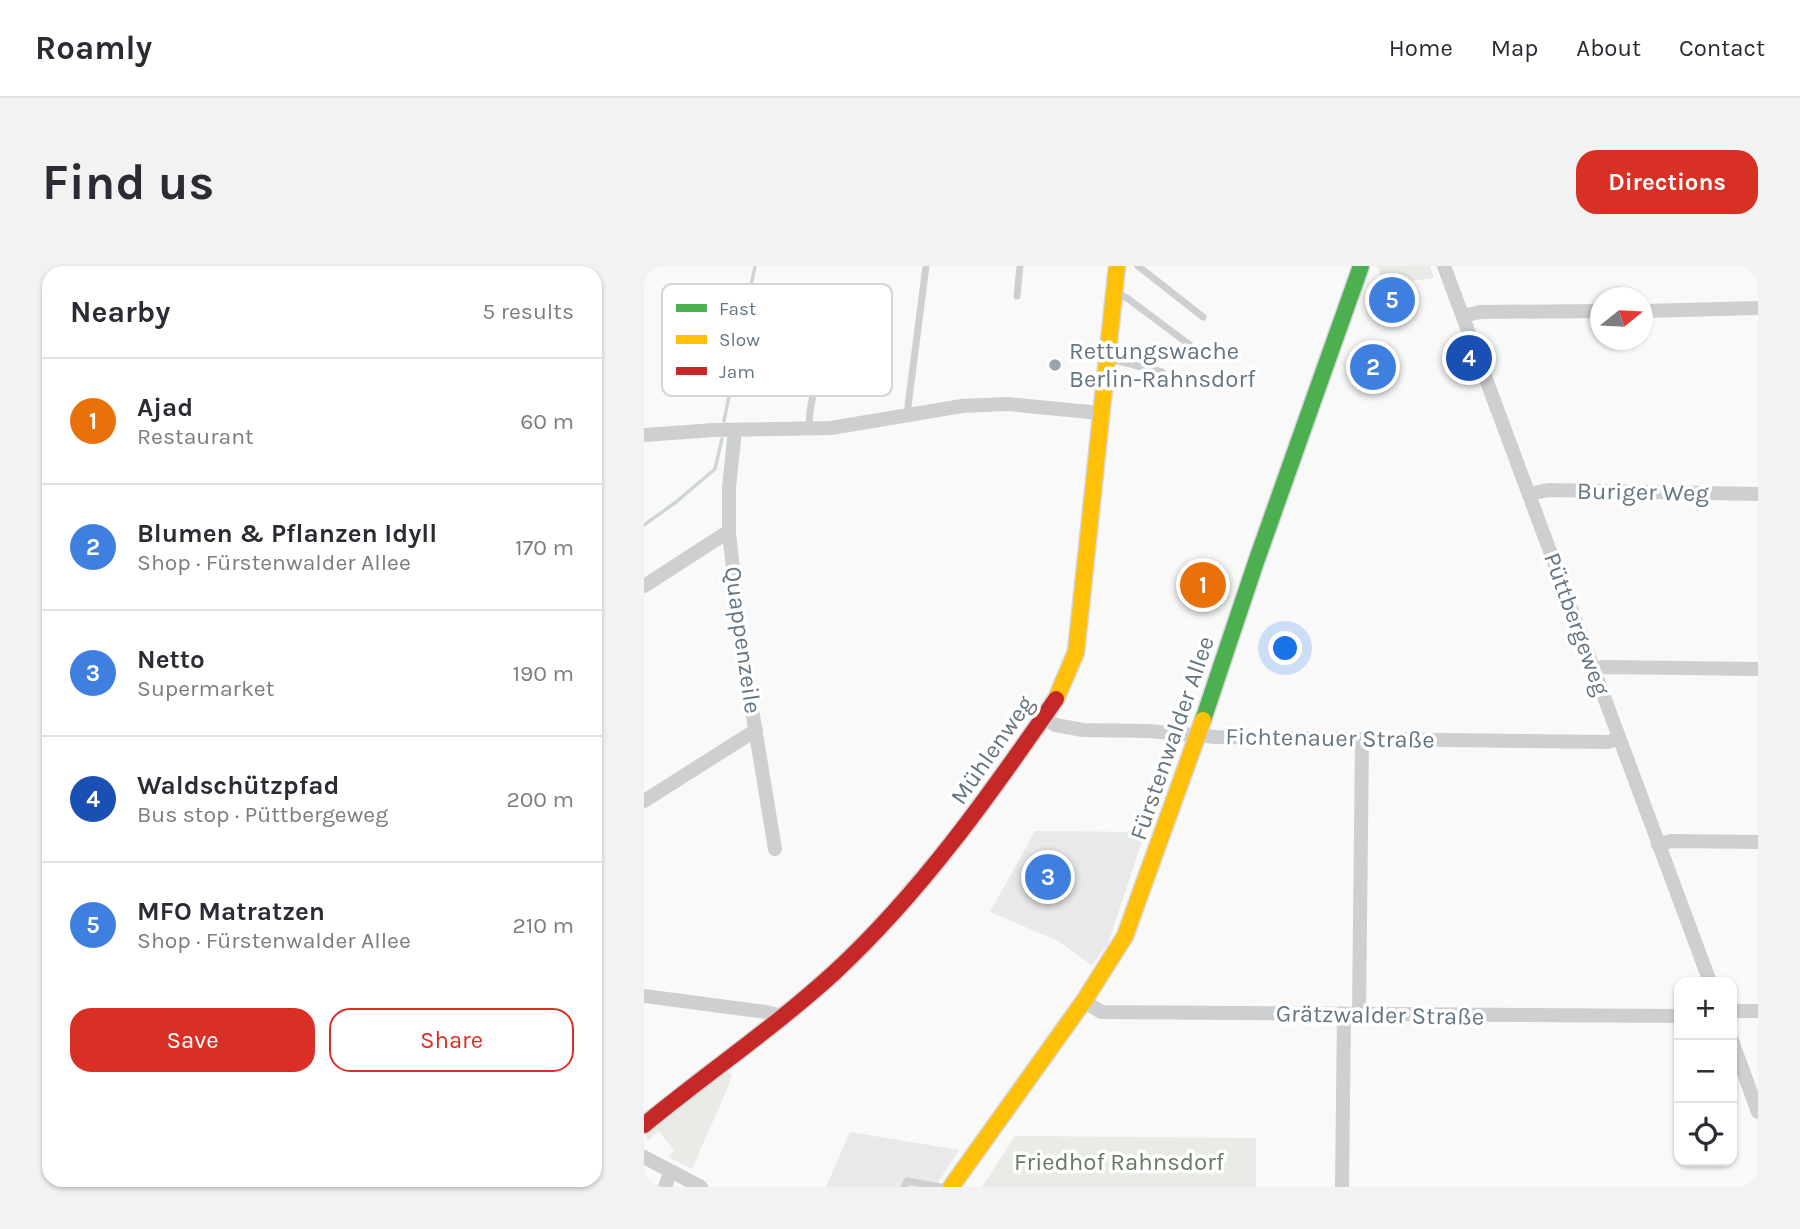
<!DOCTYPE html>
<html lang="en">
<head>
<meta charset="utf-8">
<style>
	body { margin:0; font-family:Karla,sans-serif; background:#f2f2f3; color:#2b2b33 }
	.controls { position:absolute; right:21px; bottom:21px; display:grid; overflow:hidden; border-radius:14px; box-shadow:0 2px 5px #0004 }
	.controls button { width:63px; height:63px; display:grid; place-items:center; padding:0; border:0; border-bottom:2px solid #e1e1e2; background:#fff; color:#2b2b33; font:35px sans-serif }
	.compass { position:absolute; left:946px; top:21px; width:63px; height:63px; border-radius:50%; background:#fff; box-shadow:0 2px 5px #0004; rotate:72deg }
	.you { position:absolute; left:642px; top:383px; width:24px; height:24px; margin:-18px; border:5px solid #fff; border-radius:50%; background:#1a73e8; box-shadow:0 0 0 10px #1a73e833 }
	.badge { display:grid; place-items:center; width:46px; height:46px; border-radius:50%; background:#d93025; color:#fff; font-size:23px; font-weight:700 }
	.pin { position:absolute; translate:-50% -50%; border:4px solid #fff; box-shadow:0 2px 7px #0006 }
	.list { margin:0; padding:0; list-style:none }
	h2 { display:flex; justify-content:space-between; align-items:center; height:91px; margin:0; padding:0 28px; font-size:30px }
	h2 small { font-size:23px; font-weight:400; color:#7c7c81 }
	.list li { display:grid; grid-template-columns:46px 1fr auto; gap:21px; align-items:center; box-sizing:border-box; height:126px; padding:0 28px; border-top:2px solid #e1e1e2 }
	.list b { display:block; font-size:26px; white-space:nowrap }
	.list p { margin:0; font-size:23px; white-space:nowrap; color:#7c7c81 }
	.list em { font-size:23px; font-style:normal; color:#7c7c81 }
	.actions { display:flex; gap:14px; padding:21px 28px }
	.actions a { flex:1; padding:16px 0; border:2px solid #d93025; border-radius:21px; text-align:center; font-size:24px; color:#d93025 }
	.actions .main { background:#d93025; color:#fff }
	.icon { flex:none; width:38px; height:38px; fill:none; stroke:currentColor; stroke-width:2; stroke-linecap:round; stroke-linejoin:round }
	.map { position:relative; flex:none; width:1114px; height:921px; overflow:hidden; border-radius:21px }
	header { display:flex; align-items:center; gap:42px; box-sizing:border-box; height:98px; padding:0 35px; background:#fff; border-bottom:2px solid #e1e1e2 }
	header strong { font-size:33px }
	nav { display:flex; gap:38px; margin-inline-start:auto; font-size:24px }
	.intro { display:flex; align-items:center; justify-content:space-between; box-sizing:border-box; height:168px; padding:0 42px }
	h1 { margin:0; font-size:49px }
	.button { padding:18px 32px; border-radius:21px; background:#d93025; color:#fff; font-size:24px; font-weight:700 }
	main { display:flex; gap:42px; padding:0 42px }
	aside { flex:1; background:#fff; border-radius:21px; box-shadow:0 2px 5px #0004 }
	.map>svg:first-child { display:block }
</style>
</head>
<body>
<header>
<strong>Roamly</strong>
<nav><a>Home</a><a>Map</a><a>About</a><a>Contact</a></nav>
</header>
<div class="intro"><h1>Find us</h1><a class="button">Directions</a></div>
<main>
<aside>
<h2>Nearby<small>5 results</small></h2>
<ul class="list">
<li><span class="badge" style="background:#e8710a">1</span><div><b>Ajad</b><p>Restaurant</p></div><em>60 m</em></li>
<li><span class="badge" style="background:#3f7fe0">2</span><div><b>Blumen &amp; Pflanzen Idyll</b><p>Shop · Fürstenwalder Allee</p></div><em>170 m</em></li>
<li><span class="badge" style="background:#3f7fe0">3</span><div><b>Netto</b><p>Supermarket</p></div><em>190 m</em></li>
<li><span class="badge" style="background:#1a4fb4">4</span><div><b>Waldschützpfad</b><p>Bus stop · Püttbergeweg</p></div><em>200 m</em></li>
<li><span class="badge" style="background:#3f7fe0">5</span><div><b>MFO Matratzen</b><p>Shop · Fürstenwalder Allee</p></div><em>210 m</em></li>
</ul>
<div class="actions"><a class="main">Save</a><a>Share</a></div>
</aside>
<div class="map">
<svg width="1114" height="921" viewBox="0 0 1114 921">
	<rect width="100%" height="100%" fill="#f9f9f9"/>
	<!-- built -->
	<g fill="#e8e9e9">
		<path d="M391,565L501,566L464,678L448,699L414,675L346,646Z"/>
		<path d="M206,866L315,884L291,921H182Z"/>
	</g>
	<!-- green -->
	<g fill="#e8ebe6">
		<path d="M733,0H786L790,12L741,18Z"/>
		<path d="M83,805L88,809L84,821L48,903L24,891L30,885L15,865L3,875L2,867Z"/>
		<path d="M371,870L612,872V921H338Z"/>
	</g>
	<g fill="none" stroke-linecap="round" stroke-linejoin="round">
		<!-- stream -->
		<g stroke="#ced6d9" stroke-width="3.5">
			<path d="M80,155L111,0"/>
			<path d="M0,259L32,236L71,203L78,173"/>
		</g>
		<!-- fast casing -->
		<g stroke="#d5d6d7" stroke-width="19">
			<path id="fast" d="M559,454L612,296L717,0"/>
		</g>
		<!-- slow casing -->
		<g stroke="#d5d6d7" stroke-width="19">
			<g id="slow">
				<path d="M412,433L432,386L473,0"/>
				<path d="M307,921L440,735L481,670L559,454"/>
			</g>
		</g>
		<!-- jam casing -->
		<g stroke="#d5d6d7" stroke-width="19">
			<path id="jam" d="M0,859C63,807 131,761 191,706C277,626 345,530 412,433"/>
		</g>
		<!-- lane -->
		<g stroke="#cecfd0" stroke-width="7">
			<path d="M494,0L559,51"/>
			<path d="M470,26L483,32L546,79"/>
			<path d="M373,30L376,0"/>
			<path d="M466,93L518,106"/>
			<path d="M265,148L264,140L282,0"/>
			<path d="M165,163L166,145L188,27"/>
			<path d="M260,921L263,915L297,921"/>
		</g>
		<!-- street -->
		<g stroke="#cecfd0" stroke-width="14">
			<path d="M800,0L1066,716"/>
			<path d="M999,45L1114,42"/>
			<path d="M819,50L836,46L957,45"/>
			<path d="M91,164L85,221V267L98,383L131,583"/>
			<path d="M0,169L70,164L187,162L318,140L363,138L456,147"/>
			<path d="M885,228L904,224L1114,228"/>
			<path d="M0,320L79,269L85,267"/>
			<path d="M950,404L959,401L1114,403"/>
			<path d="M399,451L411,459L439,464L504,465L572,471L963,476L975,473"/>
			<path d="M0,535L112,464"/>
			<path d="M1014,579L1027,575L1114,576"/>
			<path d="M0,730L122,746L130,748L134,754"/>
			<path d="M440,735L457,746L1035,750"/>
			<path d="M1088,745H1114"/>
			<path d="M715,748L718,473"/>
			<path d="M1088,775L1114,846"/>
			<path d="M0,891L57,921"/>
			<path d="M21,921L26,907"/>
			<path d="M698,921L700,748"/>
		</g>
		<!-- fast -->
		<use href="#fast" stroke="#4caf50" stroke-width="16"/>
		<!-- slow -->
		<use href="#slow" stroke="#ffc107" stroke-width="16"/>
		<!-- jam -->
		<use href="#jam" stroke="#c62828" stroke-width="16"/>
	</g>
	<!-- markers -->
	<circle fill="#99a4ac" stroke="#fff" stroke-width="2.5" cx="411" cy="99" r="7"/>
	<g text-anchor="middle" stroke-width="7" stroke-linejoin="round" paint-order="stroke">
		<!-- poi labels -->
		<g font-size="24" fill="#657683" stroke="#fff" text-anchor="start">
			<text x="425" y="93">Rettungswache<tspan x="425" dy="28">Berlin-Rahnsdorf</tspan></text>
		</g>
		<!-- street labels -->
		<g font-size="24" fill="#657683" stroke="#fff">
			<text transform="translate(999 226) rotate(1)" y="8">Buriger Weg</text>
			<text transform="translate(933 358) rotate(70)" y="8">Püttbergeweg</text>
			<text transform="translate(99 374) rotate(82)" y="8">Quappenzeile</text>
			<text transform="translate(528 472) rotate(-71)" y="8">Fürstenwalder Allee</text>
			<text transform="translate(686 472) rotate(1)" y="8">Fichtenauer Straße</text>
			<text transform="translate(348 484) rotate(-55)" y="8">Mühlenweg</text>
			<text transform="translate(736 749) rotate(1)" y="8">Grätzwalder Straße</text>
		</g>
		<!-- park labels -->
		<g font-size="24" fill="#687a64" stroke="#fff">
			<text x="475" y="904">Friedhof Rahnsdorf</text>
		</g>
	</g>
	<!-- legend -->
	<rect x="18" y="18" width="230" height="112" rx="10" fill="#fff" stroke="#d1d6da" stroke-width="2"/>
	<rect x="32" y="38" width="31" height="8" fill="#4caf50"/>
	<rect x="32" y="69" width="31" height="9" fill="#ffc107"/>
	<rect x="32" y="101" width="31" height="8" fill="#c62828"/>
	<g font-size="19" fill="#657683">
		<text x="75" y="49">Fast</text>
		<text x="75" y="80">Slow</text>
		<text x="75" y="112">Jam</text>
	</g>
</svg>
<div class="controls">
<button>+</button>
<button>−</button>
<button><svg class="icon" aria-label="locate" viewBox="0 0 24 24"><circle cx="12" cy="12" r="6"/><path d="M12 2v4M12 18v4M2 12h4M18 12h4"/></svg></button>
</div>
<svg class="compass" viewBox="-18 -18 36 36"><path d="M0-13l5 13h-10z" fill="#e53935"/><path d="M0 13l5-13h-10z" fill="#7c7c81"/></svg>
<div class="you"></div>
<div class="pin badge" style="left:559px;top:319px;background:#e8710a">1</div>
<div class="pin badge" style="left:729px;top:101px;background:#3f7fe0">2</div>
<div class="pin badge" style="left:404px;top:611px;background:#3f7fe0">3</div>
<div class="pin badge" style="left:825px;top:92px;background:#1a4fb4">4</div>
<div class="pin badge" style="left:748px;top:34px;background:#3f7fe0">5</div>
</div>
</main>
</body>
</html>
